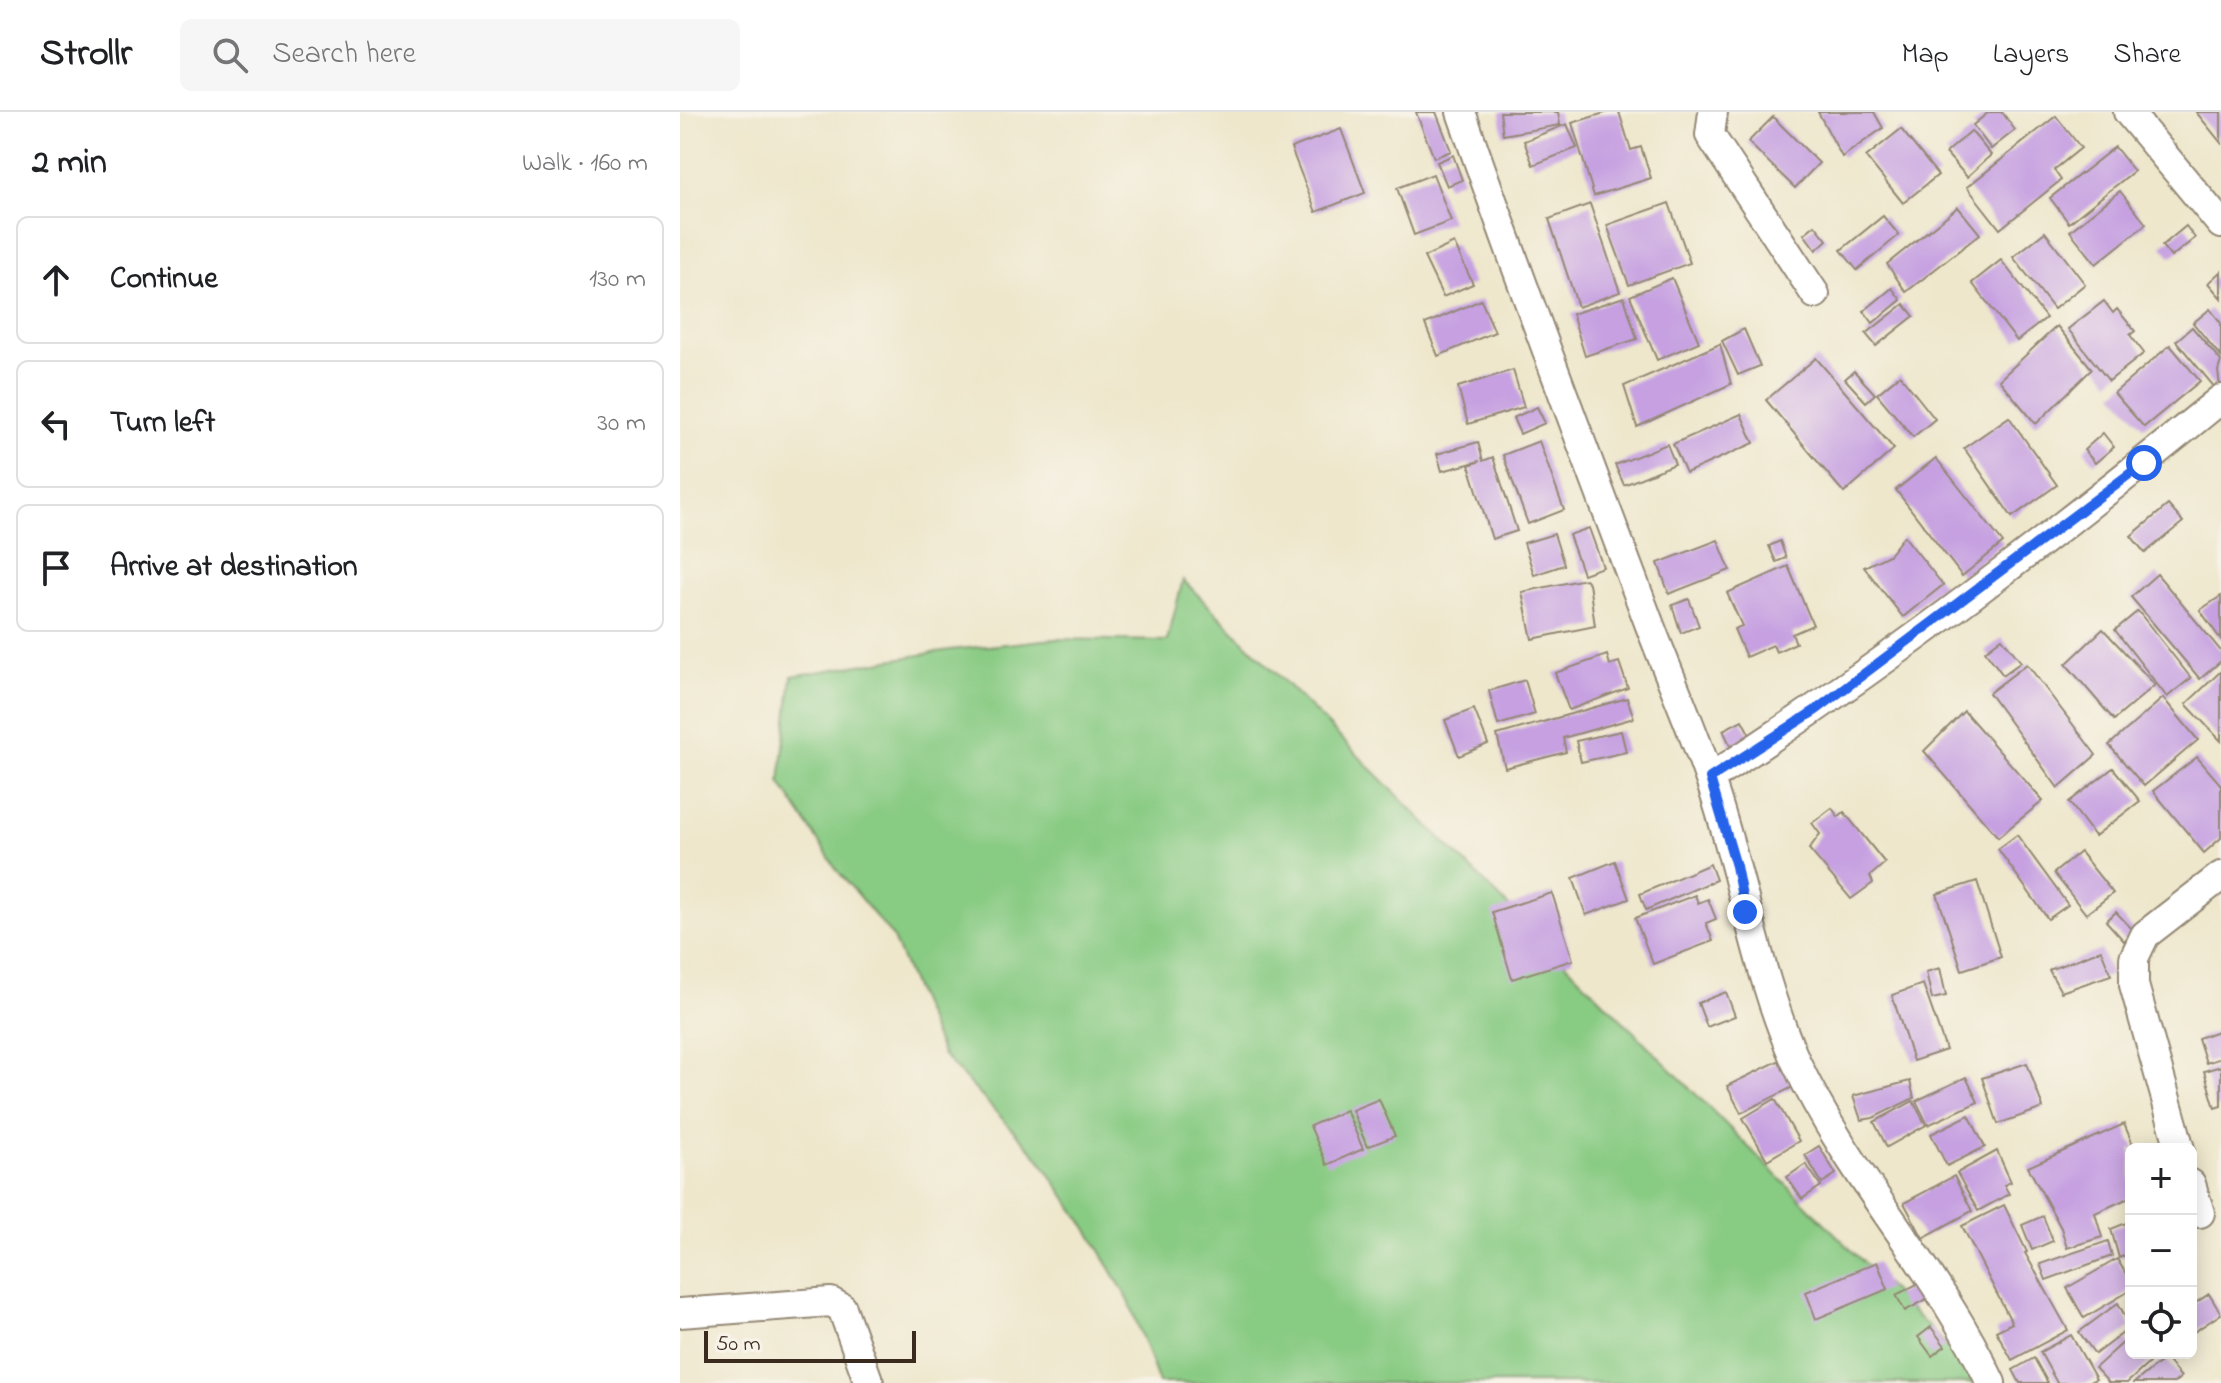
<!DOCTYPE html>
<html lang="en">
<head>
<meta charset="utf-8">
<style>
	body { margin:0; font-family:"Indie Flower",sans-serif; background:#f6f6f6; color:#202124 }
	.controls { position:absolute; right:24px; bottom:24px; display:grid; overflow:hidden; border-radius:12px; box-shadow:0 4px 20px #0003 }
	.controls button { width:72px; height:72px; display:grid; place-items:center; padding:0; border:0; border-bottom:2px solid #e0e0e0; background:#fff; color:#202124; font:40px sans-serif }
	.scale { position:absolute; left:24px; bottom:20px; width:212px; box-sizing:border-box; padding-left:8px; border:4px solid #3b2a1e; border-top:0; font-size:22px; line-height:28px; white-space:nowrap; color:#3b2a1e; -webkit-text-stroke:6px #f7f3e8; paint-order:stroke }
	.stop { position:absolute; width:24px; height:24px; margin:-18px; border:6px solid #2563eb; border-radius:50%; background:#fff }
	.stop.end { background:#2563eb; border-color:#fff; box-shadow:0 2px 8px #0008 }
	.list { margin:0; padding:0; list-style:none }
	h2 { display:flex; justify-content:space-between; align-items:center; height:104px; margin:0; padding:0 32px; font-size:34px }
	h2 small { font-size:26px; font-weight:400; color:#757577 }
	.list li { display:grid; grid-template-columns:52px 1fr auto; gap:24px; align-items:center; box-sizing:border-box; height:128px; margin:0 16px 16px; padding:0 16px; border:2px solid #e0e0e0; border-radius:12px }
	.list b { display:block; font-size:30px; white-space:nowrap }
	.list em { font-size:26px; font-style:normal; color:#757577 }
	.icon { flex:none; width:44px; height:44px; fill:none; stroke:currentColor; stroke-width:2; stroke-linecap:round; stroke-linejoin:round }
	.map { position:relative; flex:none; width:1541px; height:1271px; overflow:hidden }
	header { display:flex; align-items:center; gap:48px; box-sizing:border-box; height:112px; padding:0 40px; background:#fff; border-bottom:2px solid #e0e0e0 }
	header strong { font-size:38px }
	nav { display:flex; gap:44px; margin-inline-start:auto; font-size:28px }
	.search { width:560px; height:72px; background:#f6f6f6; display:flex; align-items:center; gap:20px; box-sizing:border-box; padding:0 28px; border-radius:12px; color:#757577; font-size:30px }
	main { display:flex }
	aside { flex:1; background:#fff }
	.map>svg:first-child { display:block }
</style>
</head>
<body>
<header>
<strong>Strollr</strong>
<div class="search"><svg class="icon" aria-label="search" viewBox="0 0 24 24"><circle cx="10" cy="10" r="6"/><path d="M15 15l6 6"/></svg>Search here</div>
<nav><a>Map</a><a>Layers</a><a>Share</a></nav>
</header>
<main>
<aside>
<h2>2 min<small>Walk · 160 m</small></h2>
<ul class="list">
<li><svg class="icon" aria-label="ahead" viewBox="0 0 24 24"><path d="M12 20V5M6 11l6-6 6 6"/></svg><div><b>Continue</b></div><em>130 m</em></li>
<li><svg class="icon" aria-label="left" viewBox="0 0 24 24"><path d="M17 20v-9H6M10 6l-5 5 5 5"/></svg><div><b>Turn left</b></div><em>30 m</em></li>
<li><svg class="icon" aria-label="arrive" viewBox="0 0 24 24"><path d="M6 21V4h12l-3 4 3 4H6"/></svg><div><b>Arrive at destination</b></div></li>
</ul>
</aside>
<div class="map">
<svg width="1541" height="1271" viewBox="0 0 1541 1271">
	<rect width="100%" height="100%" fill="#f7f3e8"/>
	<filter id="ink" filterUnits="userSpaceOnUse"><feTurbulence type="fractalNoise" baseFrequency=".0125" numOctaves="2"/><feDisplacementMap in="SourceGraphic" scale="16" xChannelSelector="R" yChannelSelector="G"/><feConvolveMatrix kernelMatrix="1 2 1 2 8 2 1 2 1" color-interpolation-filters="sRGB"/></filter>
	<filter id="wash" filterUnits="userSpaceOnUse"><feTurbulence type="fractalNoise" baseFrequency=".006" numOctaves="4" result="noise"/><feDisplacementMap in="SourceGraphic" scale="32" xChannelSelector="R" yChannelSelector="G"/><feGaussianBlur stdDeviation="1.8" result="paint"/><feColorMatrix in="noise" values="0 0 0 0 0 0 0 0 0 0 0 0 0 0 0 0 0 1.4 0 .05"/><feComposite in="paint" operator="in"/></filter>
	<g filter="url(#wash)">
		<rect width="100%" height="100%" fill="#eee7cc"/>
		<!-- green -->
		<path fill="#88cb83" stroke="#627a50" stroke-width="2" d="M503,468L1304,1271H479L449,1189L410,1121L358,1045L262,942L212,824L157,758L100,670L112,564L270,538L374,527L487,529Z"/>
		<g id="blocks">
			<!-- building -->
			<g fill="#c6a0e1">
				<path d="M736,0H756L771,39L754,46Z"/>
				<path d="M820,0H878L880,13L823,23Z"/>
				<path d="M928,0H939L951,38L961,35L971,66L914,84L892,11Z"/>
				<path d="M1138,0H1194L1203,16L1162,45Z"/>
				<path d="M1309,0H1322L1335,18L1311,37L1293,13Z"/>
				<path d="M1516,0H1541V31Z"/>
				<path d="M1376,4L1401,36L1374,58L1381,68L1320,117L1287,75Z"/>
				<path d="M1093,5L1139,51L1115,76L1068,30Z"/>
				<path d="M887,12L897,36L853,53L844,29Z"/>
				<path d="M661,17L685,81L636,100L611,36Z"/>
				<path d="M1221,17L1258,63L1223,91L1186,45Z"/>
				<path d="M1291,19L1311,43L1287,65L1266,41Z"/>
				<path d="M1435,35L1454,59L1389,111L1370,86Z"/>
				<path d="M773,43L782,68L767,74L757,50Z"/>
				<path d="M753,62L771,109L734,123L717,76Z"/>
				<path d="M1440,79L1466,112L1416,152L1390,119Z"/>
				<path d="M989,91L1010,151L949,173L927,113Z"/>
				<path d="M910,92L940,180L898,195L869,107Z"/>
				<path d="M1278,95L1300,122L1226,180L1207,152Z"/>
				<path d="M1203,104L1219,123L1177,158L1161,138Z"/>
				<path d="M1135,113L1147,128L1136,138L1124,122Z"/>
				<path d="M1506,114L1515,126L1491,145L1482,134Z"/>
				<path d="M1365,120L1405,172L1374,197L1333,145Z"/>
				<path d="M774,131L793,172L763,185L744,145Z"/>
				<path d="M1321,148L1366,206L1337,229L1292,171Z"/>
				<path d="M1541,159V186L1528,171Z"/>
				<path d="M992,166L1019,230L977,248L950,184Z"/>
				<path d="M1212,176L1221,188L1193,211L1184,199Z"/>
				<path d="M944,185L957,227L905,244L892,202Z"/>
				<path d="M801,188L815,220L758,244L745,212Z"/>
				<path d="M1424,189L1433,201L1437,197L1455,219L1450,223L1464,241L1429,269L1388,217Z"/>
				<path d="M1224,192L1234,204L1196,234L1186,222Z"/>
				<path d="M1530,197L1541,211V245L1513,211Z"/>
				<path d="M1377,214L1412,257L1356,312L1319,268Z"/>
				<path d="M1512,215L1541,249L1538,259L1541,283L1496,229Z"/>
				<path d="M1064,217L1080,254L1058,263L1042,229Z"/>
				<path d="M1040,232L1051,272L957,315L944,274Z"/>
				<path d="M1490,233L1520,269L1464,315L1434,281Z"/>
				<path d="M1136,246L1214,337L1164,381L1086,288Z"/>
				<path d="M833,258L844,295L788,312L778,275Z"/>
				<path d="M1174,259L1195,282L1186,290L1165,267Z"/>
				<path d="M1220,263L1255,307L1233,325L1197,282Z"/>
				<path d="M857,295L865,311L840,322L833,306Z"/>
				<path d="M1061,302L1074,331L1006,361L993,332Z"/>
				<path d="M1329,305L1377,373L1332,405L1284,336Z"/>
				<path d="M1423,321L1434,335L1415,351L1404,338Z"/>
				<path d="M859,329L884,398L848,412L823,343Z"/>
				<path d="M798,330L803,349L813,345L837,419L812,427L789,353L800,349L762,359L757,342Z"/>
				<path d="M987,332L995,352L944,373L935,353Z"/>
				<path d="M1256,346L1323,431L1282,464L1216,378Z"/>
				<path d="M1488,393L1503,410L1465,441L1451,424Z"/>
				<path d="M909,416L923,455L903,462L889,423Z"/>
				<path d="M874,422L884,453L854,463L844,431Z"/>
				<path d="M1224,424L1263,473L1223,505L1184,455L1209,443Z"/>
				<path d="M1038,428L1050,458L989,482L978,451Z"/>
				<path d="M1100,429L1106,446L1096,450L1089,434Z"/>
				<path d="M1108,454L1133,513L1112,522L1116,531L1096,540L1093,533L1066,545L1054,517L1062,514L1047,481Z"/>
				<path d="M1477,462L1541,539V549L1520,567L1451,485Z"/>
				<path d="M905,467L909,471L915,514L852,527L842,480Z"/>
				<path d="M1541,484V528L1520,498Z"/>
				<path d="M1009,487L1019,514L1001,521L992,493Z"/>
				<path d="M1458,499L1511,566L1487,585L1435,518Z"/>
				<path d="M1423,517L1475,573L1434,608L1386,552Z"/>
				<path d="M1322,526L1341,550L1323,563L1305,539Z"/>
				<path d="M927,543L930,553L939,550L948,576L889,598L875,561Z"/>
				<path d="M1347,552L1416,643L1378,676L1309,581Z"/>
				<path d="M1541,559V629L1506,592Z"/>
				<path d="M845,568L855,602L818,613L809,579Z"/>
				<path d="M947,586L954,606L883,626L886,640L825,656L817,623Z"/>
				<path d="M1483,586L1518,628L1464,674L1429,633Z"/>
				<path d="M794,597L808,632L779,644L765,608Z"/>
				<path d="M1284,599L1363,689L1318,725L1244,639Z"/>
				<path d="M1062,608L1071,625L1051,635L1043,618Z"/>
				<path d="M941,619L946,640L901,650L896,629Z"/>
				<path d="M1517,645L1541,673V726L1524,741L1473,679Z"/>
				<path d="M1433,656L1460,689L1415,724L1389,690Z"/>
				<path d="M1152,696L1158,705L1164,700L1205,751L1190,764L1193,771L1171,787L1129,737L1140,722L1132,711Z"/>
				<path d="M1337,723L1388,793L1368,807L1318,737Z"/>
				<path d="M1400,740L1433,781L1406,802L1374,761Z"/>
				<path d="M935,749L949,787L906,803L893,766Z"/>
				<path d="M1030,752L1036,768L966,798L960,782Z"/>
				<path d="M1297,769L1321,845L1282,858L1257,782Z"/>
				<path d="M872,781L893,848L832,867L812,800Z"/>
				<path d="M1015,783L1018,791L1028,787L1036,807L1026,811L1033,829L973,852L955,806Z"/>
				<path d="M1436,800L1454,819L1444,829L1426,809Z"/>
				<path d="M1421,838L1431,863L1381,880L1369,858Z"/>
				<path d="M1260,856L1266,884L1252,887L1246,860Z"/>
				<path d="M1243,872L1266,938L1233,949L1212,883Z"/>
				<path d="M1046,880L1055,904L1027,915L1018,891Z"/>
				<path d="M1541,918V946L1526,951L1518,926Z"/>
				<path d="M1100,948L1113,975L1061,1001L1047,974Z"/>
				<path d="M1347,951L1363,996L1318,1012L1302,966Z"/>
				<path d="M1541,954V994L1535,996L1524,959Z"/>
				<path d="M1286,965L1298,990L1248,1013L1236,989Z"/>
				<path d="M1230,969L1234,986L1193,1006L1181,1008L1173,984Z"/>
				<path d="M699,987L715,1024L687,1035L672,998Z"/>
				<path d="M1095,987L1119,1029L1087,1048L1063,1006Z"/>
				<path d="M1233,989L1246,1013L1207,1035L1194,1010Z"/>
				<path d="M666,998L683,1037L647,1053L630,1014Z"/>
				<path d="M1289,1003L1305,1035L1267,1054L1251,1022Z"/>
				<path d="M1444,1012L1455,1037H1451V1085L1415,1101L1422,1125L1387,1136L1381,1116L1348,1055Z"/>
				<path d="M1139,1034L1156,1062L1142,1071L1125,1043Z"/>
				<path d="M1317,1039L1331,1070L1324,1073L1329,1082L1298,1099L1277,1061Z"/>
				<path d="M1126,1052L1141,1074L1122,1087L1107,1065Z"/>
				<path d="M1274,1064L1292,1099L1243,1126L1224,1091Z"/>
				<path d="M1324,1093L1347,1140L1345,1141L1388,1218L1332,1248L1316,1219L1332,1211L1282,1114Z"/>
				<path d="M1363,1104L1373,1129L1352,1138L1342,1113Z"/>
				<path d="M1451,1109V1141L1439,1146L1431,1117Z"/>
				<path d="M1428,1129L1432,1144L1366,1168L1360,1152Z"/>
				<path d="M1437,1147L1451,1170V1178L1404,1206L1387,1176Z"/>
				<path d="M1197,1150L1208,1177L1136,1207L1126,1180Z"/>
				<path d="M1239,1171L1247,1187L1225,1199L1216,1183Z"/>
				<path d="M1529,1182L1541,1202L1511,1222V1194Z"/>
				<path d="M1438,1191L1451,1215L1415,1242L1399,1220Z"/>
				<path d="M1251,1215L1265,1234L1252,1244L1238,1225Z"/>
				<path d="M1391,1223L1416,1267L1407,1271H1377L1360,1240Z"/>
				<path d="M1447,1227L1451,1241H1460L1469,1251L1447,1271H1429L1415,1256Z"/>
				<path d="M1354,1246L1368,1271H1340L1333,1258Z"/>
				<path d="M1485,1246L1501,1265L1494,1271H1454Z"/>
			</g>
		</g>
	</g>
	<g filter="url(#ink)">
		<use href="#blocks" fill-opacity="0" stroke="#948875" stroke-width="2"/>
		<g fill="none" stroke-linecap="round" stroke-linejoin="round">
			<!-- minor casing -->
			<g stroke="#948875" stroke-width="32">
				<g id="minor">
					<path d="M781,0C840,169 903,336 966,503C986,557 1010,610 1029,665C1062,758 1075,859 1116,950C1169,1065 1258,1157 1311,1271"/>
					<path d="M1033,0L1030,23L1135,182"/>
					<path d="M1448,0L1541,112"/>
					<path d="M1030,666C1208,552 1377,421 1541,287"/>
					<path d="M1500,1037L1454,873V846L1465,823L1541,764"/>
					<path d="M1511,1072L1520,1101"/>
					<path d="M0,1201L151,1190L162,1196L189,1271"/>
				</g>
			</g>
			<!-- minor -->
			<use href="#minor" stroke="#fff" stroke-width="28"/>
		</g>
	</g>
	<g fill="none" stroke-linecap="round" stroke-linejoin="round" filter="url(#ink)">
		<!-- route -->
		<path stroke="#2563eb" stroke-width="10" d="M1065,800L1056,754L1030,666L1136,598L1464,351"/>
	</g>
</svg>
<div class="controls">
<button>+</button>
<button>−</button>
<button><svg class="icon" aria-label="locate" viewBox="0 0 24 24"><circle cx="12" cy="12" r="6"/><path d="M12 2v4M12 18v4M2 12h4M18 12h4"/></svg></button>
</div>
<div class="scale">50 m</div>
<div class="stop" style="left:1464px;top:351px"></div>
<div class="stop end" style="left:1065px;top:800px"></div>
</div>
</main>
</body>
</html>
